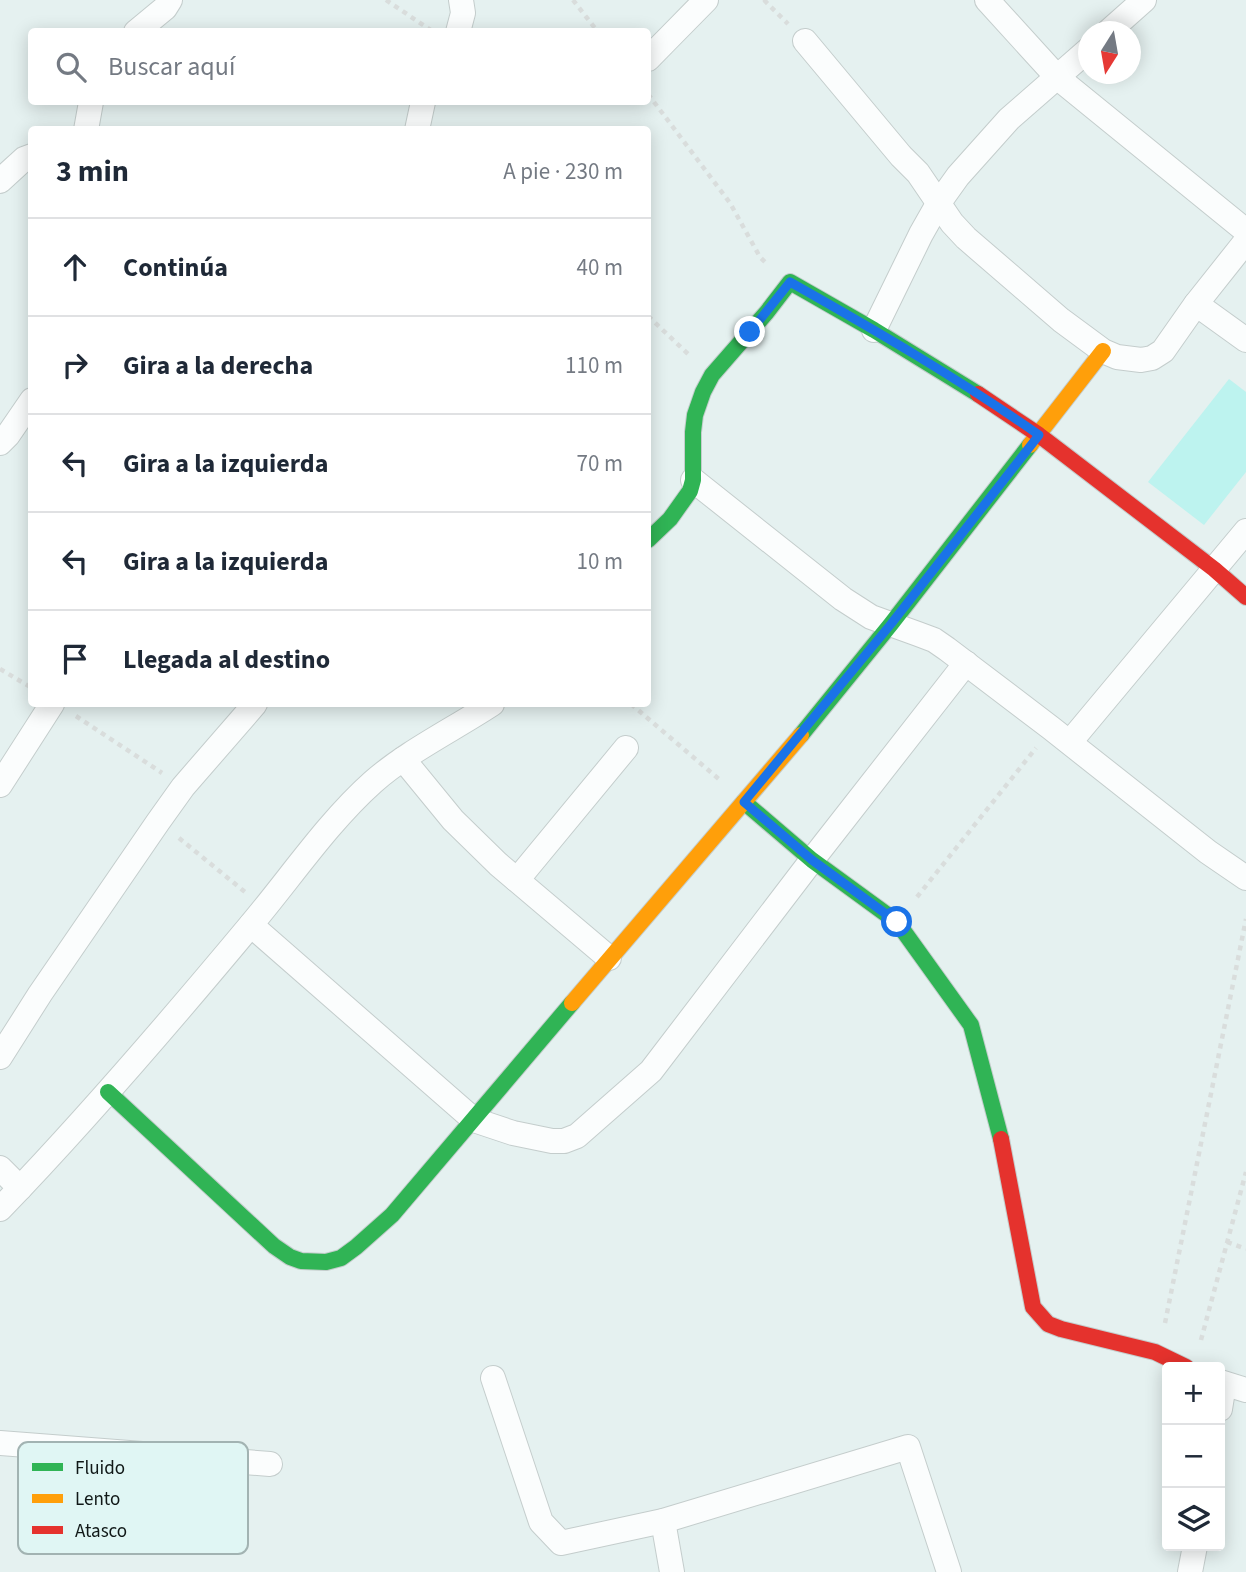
<!DOCTYPE html>
<html lang="es">
<head>
<meta charset="utf-8">
<style>
	body { margin:0; font-family:"Source Sans 3",sans-serif; background:#f2f2f3; color:#1f2937 }
	.controls { position:absolute; right:21px; bottom:21px; display:grid; overflow:hidden; border-radius:7px; box-shadow:0 4px 18px #0003 }
	.controls button { width:63px; height:63px; display:grid; place-items:center; padding:0; border:0; border-bottom:2px solid #e0e1e3; background:#fff; color:#1f2937; font:35px sans-serif }
	.compass { position:absolute; left:1078px; top:21px; width:63px; height:63px; border-radius:50%; background:#fff; box-shadow:0 4px 18px #0003; rotate:191deg }
	.stop { position:absolute; width:21px; height:21px; margin:-16px; border:5px solid #1a73e8; border-radius:50%; background:#fff }
	.stop.end { background:#1a73e8; border-color:#fff; box-shadow:0 2px 7px #0008 }
	.list { margin:0; padding:0; list-style:none }
	h2 { display:flex; justify-content:space-between; align-items:center; height:91px; margin:0; padding:0 28px; font-size:30px }
	h2 small { font-size:23px; font-weight:400; color:#747a83 }
	.list li { display:grid; grid-template-columns:46px 1fr auto; gap:21px; align-items:center; box-sizing:border-box; height:98px; padding:0 28px; border-top:2px solid #e0e1e3 }
	.list b { display:block; font-size:26px; white-space:nowrap }
	.list em { font-size:23px; font-style:normal; color:#747a83 }
	.icon { flex:none; width:38px; height:38px; fill:none; stroke:currentColor; stroke-width:2; stroke-linecap:round; stroke-linejoin:round }
	.map { position:relative; flex:none; width:1246px; height:1572px; overflow:hidden }
	.search { position:absolute; background:#fff; box-shadow:0 4px 18px #0003; left:28px; top:28px; width:623px; height:77px; display:flex; align-items:center; gap:18px; box-sizing:border-box; padding:0 24px; border-radius:7px; color:#747a83; font-size:26px }
	.panel { position:absolute; background:#fff; box-shadow:0 4px 18px #0003; left:28px; top:126px; width:623px; height:581px; border-radius:7px }
	.map>svg:first-child { display:block }
</style>
</head>
<body>
<div class="map">
<svg width="1246" height="1572" viewBox="0 0 1246 1572">
	<rect width="100%" height="100%" fill="#e5f1f0"/>
	<!-- green -->
	<path fill="#bdf3ef" d="M1229,379L1246,392V472L1204,525L1148,482Z"/>
	<g fill="none" stroke-linecap="round" stroke-linejoin="round">
		<!-- street casing -->
		<g stroke="#c4cdcc" stroke-width="26">
			<g id="street">
				<path d="M987,0L1058,78L1246,231"/>
				<path d="M136,32L165,8L170,0"/>
				<path d="M458,32L463,13L461,0"/>
				<path d="M1108,32L1144,0"/>
				<path d="M805,41L901,156L918,173L952,223L966,238L1061,320L1103,351L1117,357L1141,360L1152,358L1163,351L1196,304L1246,241"/>
				<path d="M648,59L706,0"/>
				<path d="M86,130L91,102"/>
				<path d="M417,130L423,102"/>
				<path d="M0,181L24,159L32,156"/>
				<path d="M1196,304L1246,340"/>
				<path d="M874,330L921,234L938,204L958,176L1009,119L1088,50"/>
				<path d="M0,443L8,435L32,400"/>
				<path d="M693,480L843,599L871,617L918,634L934,640L947,649L1051,728L1208,852L1246,878"/>
				<path d="M1070,742L1246,531"/>
				<path d="M403,759L453,820L498,864L609,958"/>
				<path d="M0,785L52,704"/>
				<path d="M517,880L626,748"/>
				<path d="M251,925L474,1120L513,1133L552,1141H564L577,1136L651,1071L812,860L966,663"/>
				<path d="M0,1057L40,994L158,822L183,787L255,704"/>
				<path d="M0,1168L20,1188"/>
				<path d="M0,1209C87,1119 169,1023 249,927C289,880 327,823 373,782C407,752 454,729 492,704"/>
				<path d="M493,1378L541,1522L561,1543L663,1521L908,1447L949,1572"/>
				<path d="M1220,1382L1246,1390"/>
				<path d="M1220,1409L1224,1384"/>
				<path d="M0,1443L270,1464"/>
				<path d="M663,1521L672,1572"/>
				<path d="M1190,1572L1195,1546"/>
			</g>
		</g>
		<!-- fast casing -->
		<g stroke="#c4cdcc" stroke-width="18">
			<g id="fast">
				<path d="M648,540L670,519L690,491L693,480V432L695,415L703,392L712,375L767,312L790,282L874,330L978,394"/>
				<path d="M801,735L891,624L1030,445"/>
				<path d="M744,802L812,860L897,922L971,1025L1001,1139"/>
				<path d="M108,1092L274,1246L290,1257L301,1261L326,1262L341,1258L356,1247L392,1215L572,1003"/>
			</g>
		</g>
		<!-- slow casing -->
		<g stroke="#c4cdcc" stroke-width="18">
			<g id="slow">
				<path d="M1030,445L1103,351"/>
				<path d="M572,1003L801,735"/>
			</g>
		</g>
		<!-- jam casing -->
		<g stroke="#c4cdcc" stroke-width="18">
			<g id="jam">
				<path d="M978,394L1039,435L1214,569L1246,597"/>
				<path d="M1001,1139L1033,1307L1048,1324L1061,1329L1155,1352L1186,1367"/>
			</g>
		</g>
		<!-- path -->
		<g stroke="#d9dddc" stroke-width="4.5" stroke-dasharray="5 5" stroke-linecap="butt">
			<path d="M386,0L432,31"/>
			<path d="M573,0L598,32"/>
			<path d="M766,0L765,1L788,24"/>
			<path d="M648,94L730,203L760,257L765,262"/>
			<path d="M648,316L688,354"/>
			<path d="M0,669L32,688"/>
			<path d="M631,704L720,780"/>
			<path d="M76,716L162,773"/>
			<path d="M179,838L245,892"/>
			<path d="M917,897L1036,748"/>
			<path d="M1227,1242L1246,1249"/>
			<path d="M1165,1323L1246,919"/>
			<path d="M1201,1340L1246,1172"/>
		</g>
		<!-- street -->
		<use href="#street" stroke="#fbfdfd" stroke-width="24"/>
		<!-- fast -->
		<use href="#fast" stroke="#30b455" stroke-width="16"/>
		<!-- slow -->
		<use href="#slow" stroke="#ff9f0a" stroke-width="16"/>
		<!-- jam -->
		<use href="#jam" stroke="#e5322d" stroke-width="16"/>
	</g>
	<g fill="none" stroke-linecap="round" stroke-linejoin="round">
		<!-- route -->
		<path stroke="#1a73e8" stroke-width="9" d="M750,332L790,282C875,330 959,379 1039,435L891,624L744,802L812,860L897,922"/>
	</g>
	<!-- legend -->
	<rect x="18" y="1442" width="230" height="112" rx="10" fill="#e0f6f4" stroke="#a2b3b2" stroke-width="2"/>
	<rect x="32" y="1463" width="31" height="8" fill="#30b455"/>
	<rect x="32" y="1494" width="31" height="9" fill="#ff9f0a"/>
	<rect x="32" y="1526" width="31" height="8" fill="#e5322d"/>
	<g font-size="19" fill="#101817">
		<text x="75" y="1474">Fluido</text>
		<text x="75" y="1505">Lento</text>
		<text x="75" y="1537">Atasco</text>
	</g>
</svg>
<div class="controls">
<button>+</button>
<button>−</button>
<button><svg class="icon" aria-label="layers" viewBox="0 0 24 24"><path d="M12 4l9 5-9 5-9-5zM3 14l9 5 9-5"/></svg></button>
</div>
<svg class="compass" viewBox="-18 -18 36 36"><path d="M0-13l5 13h-10z" fill="#e53935"/><path d="M0 13l5-13h-10z" fill="#747a83"/></svg>
<div class="stop" style="left:897px;top:922px"></div>
<div class="stop end" style="left:750px;top:332px"></div>
<div class="search"><svg class="icon" aria-label="search" viewBox="0 0 24 24"><circle cx="10" cy="10" r="6"/><path d="M15 15l6 6"/></svg>Buscar aquí</div>
<section class="panel">
<h2>3 min<small>A pie · 230 m</small></h2>
<ul class="list">
<li><svg class="icon" aria-label="ahead" viewBox="0 0 24 24"><path d="M12 20V5M6 11l6-6 6 6"/></svg><div><b>Continúa</b></div><em>40 m</em></li>
<li><svg class="icon" aria-label="right" viewBox="0 0 24 24"><path d="M7 20v-9h11M14 6l5 5-5 5"/></svg><div><b>Gira a la derecha</b></div><em>110 m</em></li>
<li><svg class="icon" aria-label="left" viewBox="0 0 24 24"><path d="M17 20v-9H6M10 6l-5 5 5 5"/></svg><div><b>Gira a la izquierda</b></div><em>70 m</em></li>
<li><svg class="icon" aria-label="left" viewBox="0 0 24 24"><path d="M17 20v-9H6M10 6l-5 5 5 5"/></svg><div><b>Gira a la izquierda</b></div><em>10 m</em></li>
<li><svg class="icon" aria-label="arrive" viewBox="0 0 24 24"><path d="M6 21V4h12l-3 4 3 4H6"/></svg><div><b>Llegada al destino</b></div></li>
</ul>
</section>
</div>
</body>
</html>
